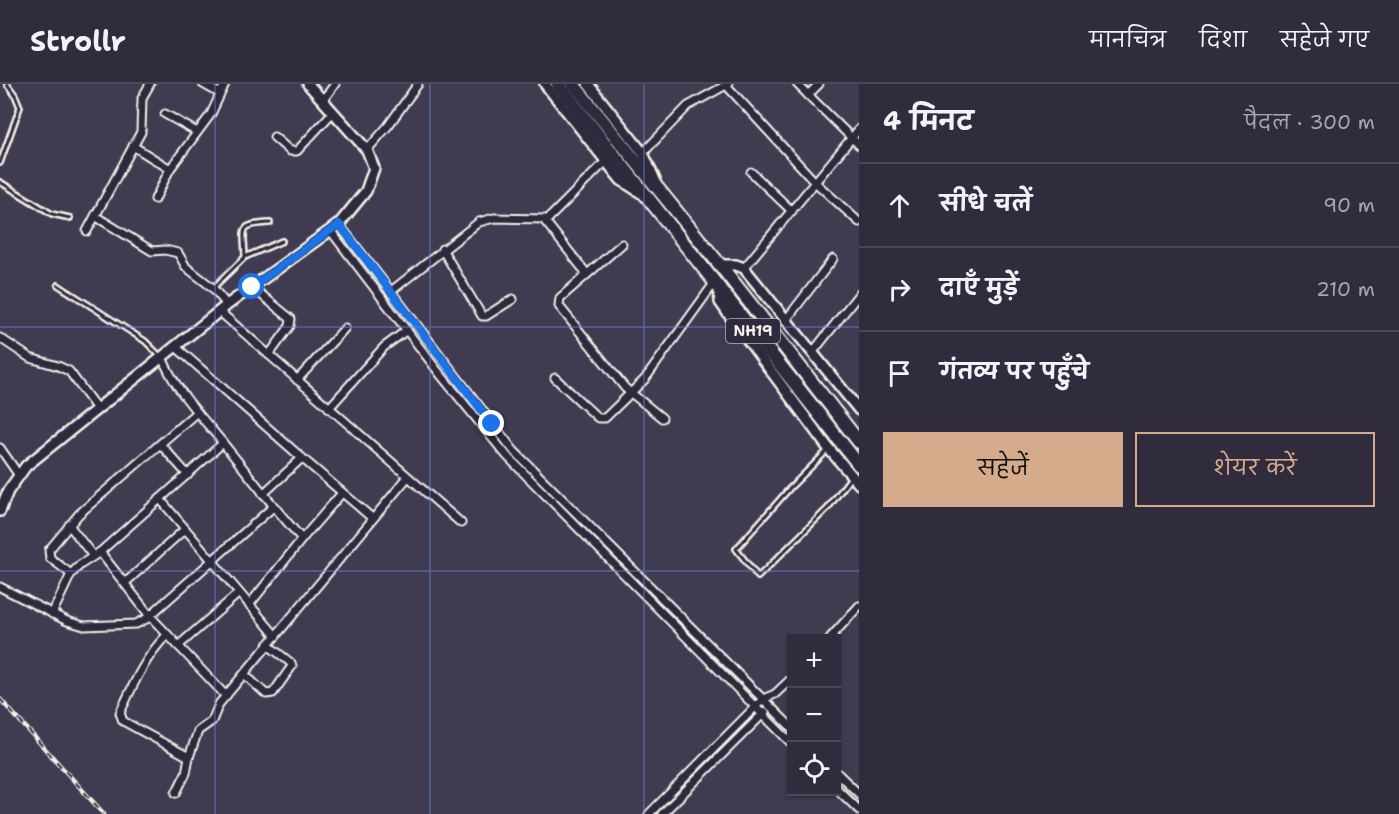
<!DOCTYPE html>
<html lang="hi">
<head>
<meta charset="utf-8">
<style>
	body { margin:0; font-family:"Shantell Sans","Playpen Sans Deva",sans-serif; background:#3c3848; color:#f1f3f6 }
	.controls { position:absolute; right:18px; bottom:18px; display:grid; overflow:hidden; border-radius:0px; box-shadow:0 2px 4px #0004 }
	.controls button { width:54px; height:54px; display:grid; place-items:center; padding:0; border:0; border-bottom:2px solid #4b4857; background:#302c3d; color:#f1f3f6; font:30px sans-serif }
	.stop { position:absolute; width:18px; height:18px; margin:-14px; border:4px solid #1a73e8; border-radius:50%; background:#fff }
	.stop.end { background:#1a73e8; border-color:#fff; box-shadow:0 2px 6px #0008 }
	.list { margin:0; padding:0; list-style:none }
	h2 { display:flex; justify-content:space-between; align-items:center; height:78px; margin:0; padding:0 24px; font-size:26px }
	h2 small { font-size:20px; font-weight:400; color:#a8a7b0 }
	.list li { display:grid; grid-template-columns:39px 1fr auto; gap:18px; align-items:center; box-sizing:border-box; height:84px; padding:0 24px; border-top:2px solid #4b4857 }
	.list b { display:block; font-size:22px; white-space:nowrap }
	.list em { font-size:20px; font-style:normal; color:#a8a7b0 }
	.actions { display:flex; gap:12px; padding:18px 24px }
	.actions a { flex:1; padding:14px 0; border:2px solid #d6ab8b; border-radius:0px; text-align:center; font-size:21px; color:#d6ab8b }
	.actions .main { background:#d6ab8b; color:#111 }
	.icon { flex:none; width:33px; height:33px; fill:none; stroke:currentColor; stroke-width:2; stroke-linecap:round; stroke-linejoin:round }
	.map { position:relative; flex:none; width:859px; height:730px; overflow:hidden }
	header { display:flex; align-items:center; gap:36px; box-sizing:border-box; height:84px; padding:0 30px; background:#302c3d; border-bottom:2px solid #4b4857 }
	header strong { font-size:28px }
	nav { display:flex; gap:33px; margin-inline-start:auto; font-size:21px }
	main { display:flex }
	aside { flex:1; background:#302c3d }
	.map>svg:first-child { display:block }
</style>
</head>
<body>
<header>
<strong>Strollr</strong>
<nav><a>मानचित्र</a><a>दिशा</a><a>सहेजे गए</a></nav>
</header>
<main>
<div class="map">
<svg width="859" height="730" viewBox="0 0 859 730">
	<rect width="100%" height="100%" fill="#403b51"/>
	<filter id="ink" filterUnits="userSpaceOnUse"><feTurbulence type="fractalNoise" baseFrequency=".0167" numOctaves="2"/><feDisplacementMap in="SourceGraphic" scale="12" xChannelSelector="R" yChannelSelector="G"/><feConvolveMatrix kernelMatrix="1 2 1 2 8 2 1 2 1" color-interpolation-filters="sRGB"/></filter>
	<g filter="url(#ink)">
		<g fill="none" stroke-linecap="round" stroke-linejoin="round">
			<!-- lane casing -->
			<g stroke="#f4f1e8" stroke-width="8">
				<g id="lane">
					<path d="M0,79L20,23L15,11L7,0"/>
					<path d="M0,98L52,130L70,134"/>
					<path d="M245,173C244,143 238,141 270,139"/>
					<path d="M58,201L145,257L160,272"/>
					<path d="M213,204L245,173L282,157"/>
					<path d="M828,366L790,404L736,465L758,493L828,424L851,393"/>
				</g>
			</g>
			<!-- street casing -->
			<g stroke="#f4f1e8" stroke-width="11">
				<g id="street">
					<path d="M203,0L219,9"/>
					<path d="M797,0L859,61"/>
					<path d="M726,1L816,99L859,138"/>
					<path d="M808,11L819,0"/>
					<path d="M323,16L335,0"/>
					<path d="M165,30L197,48"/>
					<path d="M274,53L290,67H297L333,28"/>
					<path d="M133,62L170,85"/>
					<path d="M367,66L388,42L418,0"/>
					<path d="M643,69L688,22L728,0"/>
					<path d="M751,88L792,127"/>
					<path d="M155,115L170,85L211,30L225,0"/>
					<path d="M95,132L152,167L165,166L178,169L186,183L213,204L227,221"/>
					<path d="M544,136L587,190"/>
					<path d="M339,140L514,367L792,644"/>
					<path d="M330,146L440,290L507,372L792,660"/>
					<path d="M87,147L141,48L142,14L150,0"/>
					<path d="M622,160L560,214L559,222L625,304L662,334"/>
					<path d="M442,165L482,232H486L513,215"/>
					<path d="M744,184L859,45"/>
					<path d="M252,203L291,235L290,242L269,271"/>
					<path d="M390,208L479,138L494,134L548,135L605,78"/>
					<path d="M219,227L461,439"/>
					<path d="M786,236L833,175"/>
					<path d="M0,254L30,274L58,282L69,287L97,325"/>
					<path d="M176,263L302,374L372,434"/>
					<path d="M812,269L859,210"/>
					<path d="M162,273C175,306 201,332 223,359C249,391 274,424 302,455"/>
					<path d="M555,294L598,334H605L645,295L715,198"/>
					<path d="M297,296L345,244"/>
					<path d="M329,324L384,263L407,246"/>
					<path d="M161,361L188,391"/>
					<path d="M0,364L18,390"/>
					<path d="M263,410L302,374"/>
					<path d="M160,415L276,552"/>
					<path d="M69,441L93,472"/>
					<path d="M100,468L150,532L226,612"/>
					<path d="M71,490L50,474L49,466L79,430L197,328"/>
					<path d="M125,499L185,445"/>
					<path d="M0,503L67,537L84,542L136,540L146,535L273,423"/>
					<path d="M249,521L302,455L342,409"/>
					<path d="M52,530L71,490L80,481L100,468L223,359"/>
					<path d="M167,551C146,571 132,603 120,629L123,637L189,673"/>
					<path d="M830,554L859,522"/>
					<path d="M178,562L239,509"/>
					<path d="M244,590L266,610L273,609L292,582L291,579L268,561"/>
					<path d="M836,688L859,710"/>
					<path d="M836,704L859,726"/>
					<path d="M176,709L186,689L189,673L198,647L212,637L219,620L407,394"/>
					<path d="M649,730L763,615L775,610L792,594"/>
					<path d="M662,730L765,628"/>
				</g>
			</g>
			<!-- secondary casing -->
			<g stroke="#f4f1e8" stroke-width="14">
				<g id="secondary">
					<path d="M545,0L621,96L641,109"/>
					<path d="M588,0L643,69L655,96"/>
					<path d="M720,181H736L744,184L859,326"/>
					<path d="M719,204L720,218L727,228L829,365L859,400"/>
					<path d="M0,427L8,407L26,382L227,221L339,140L366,107L374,84L367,66L308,0"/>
				</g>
			</g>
			<!-- highway casing -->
			<g stroke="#f4f1e8" stroke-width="16">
				<g id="highway">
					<path d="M558,0L859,381"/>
					<path d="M573,0L720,181L859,358"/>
				</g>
			</g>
			<!-- lane -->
			<use href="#lane" stroke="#2f2a3d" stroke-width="3"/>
			<!-- street -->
			<use href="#street" stroke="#2f2a3d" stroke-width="7"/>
			<!-- secondary -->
			<use href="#secondary" stroke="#2f2a3d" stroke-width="9"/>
			<!-- highway -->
			<use href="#highway" stroke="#2f2a3d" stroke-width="12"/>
			<!-- rail casing -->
			<g stroke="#f4f1e8" stroke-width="4.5">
				<path id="rail" d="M0,615L104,730"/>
			</g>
			<!-- rail -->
			<use href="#rail" stroke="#2f2a3d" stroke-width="2" stroke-dasharray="7" stroke-linecap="butt"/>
		</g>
	</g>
	<g fill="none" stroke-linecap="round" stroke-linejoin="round" filter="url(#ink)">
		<!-- route -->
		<path stroke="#1a73e8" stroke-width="8" d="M252,203L339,140L492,340"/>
	</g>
	<!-- grid -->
	<path fill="none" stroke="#6887de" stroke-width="1.5" stroke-opacity="0.55" d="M215,0V730M430,0V730M644,0V730M0,243H859M0,487H859"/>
	<g text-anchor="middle" stroke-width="5" stroke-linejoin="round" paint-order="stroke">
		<!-- shield labels -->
		<rect fill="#2f2a3d" stroke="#b9b5b5" stroke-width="1.5" x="726" y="235" width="54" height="24" rx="4.5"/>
		<g font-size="15" font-weight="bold" fill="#f4f1e8">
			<text x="753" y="252">NH19</text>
		</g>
	</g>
</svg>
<div class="controls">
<button>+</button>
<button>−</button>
<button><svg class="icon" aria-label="locate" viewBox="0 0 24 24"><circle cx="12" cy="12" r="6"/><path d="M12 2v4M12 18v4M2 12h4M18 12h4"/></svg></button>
</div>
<div class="stop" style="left:252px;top:203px"></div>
<div class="stop end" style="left:492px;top:340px"></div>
</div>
<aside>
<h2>4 मिनट<small>पैदल · 300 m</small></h2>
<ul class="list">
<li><svg class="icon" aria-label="ahead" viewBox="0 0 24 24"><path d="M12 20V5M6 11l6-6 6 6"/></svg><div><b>सीधे चलें</b></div><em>90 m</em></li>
<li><svg class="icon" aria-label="right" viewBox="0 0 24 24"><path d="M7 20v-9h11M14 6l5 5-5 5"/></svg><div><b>दाएँ मुड़ें</b></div><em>210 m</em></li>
<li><svg class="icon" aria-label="arrive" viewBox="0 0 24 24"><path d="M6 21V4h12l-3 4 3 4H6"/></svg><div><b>गंतव्य पर पहुँचे</b></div></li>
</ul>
<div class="actions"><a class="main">सहेजें</a><a>शेयर करें</a></div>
</aside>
</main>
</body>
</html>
